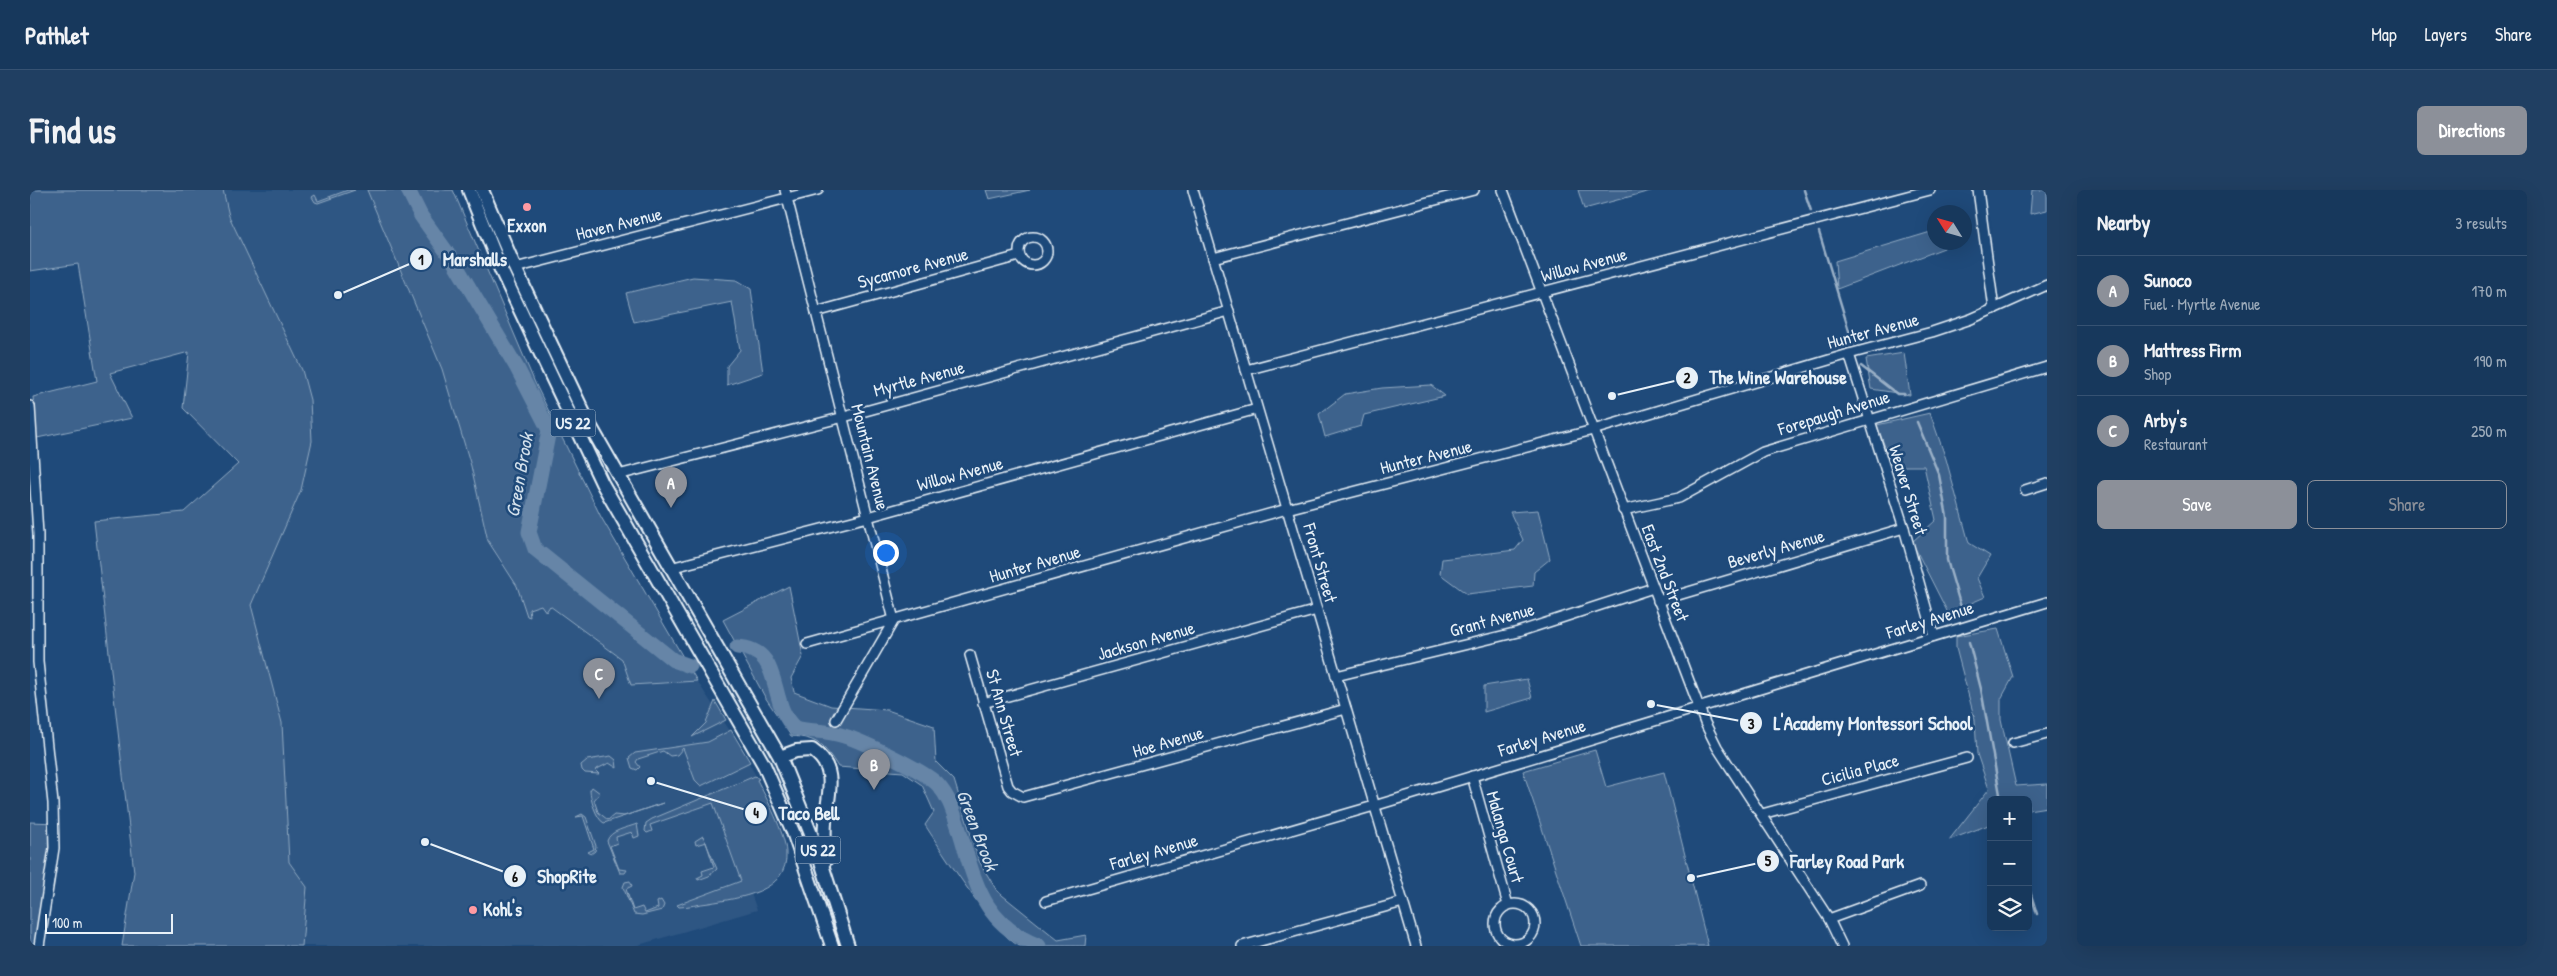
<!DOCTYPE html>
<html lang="en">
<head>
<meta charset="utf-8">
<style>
	body { margin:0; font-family:"Patrick Hand",sans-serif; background:#203f62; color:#f1f3f6 }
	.controls { position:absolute; right:15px; bottom:15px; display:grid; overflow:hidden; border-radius:8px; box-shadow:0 5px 20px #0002 }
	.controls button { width:45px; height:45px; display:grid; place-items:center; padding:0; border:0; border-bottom:1px solid #365272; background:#17385c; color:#f1f3f6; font:25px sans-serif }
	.compass { position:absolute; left:1897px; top:15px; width:45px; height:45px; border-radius:50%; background:#17385c; box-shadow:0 5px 20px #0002; rotate:307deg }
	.scale { position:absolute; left:15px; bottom:12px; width:128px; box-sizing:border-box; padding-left:5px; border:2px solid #e8f1f8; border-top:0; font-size:14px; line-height:18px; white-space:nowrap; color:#e8f1f8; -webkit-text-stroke:4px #1f4a7a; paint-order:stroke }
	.you { position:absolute; left:855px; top:362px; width:18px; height:18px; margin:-12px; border:4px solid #fff; border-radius:50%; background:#1a73e8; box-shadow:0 0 0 8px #1a73e833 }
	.badge { display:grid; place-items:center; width:32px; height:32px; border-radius:50%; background:#8c9099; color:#fff; font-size:16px; font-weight:700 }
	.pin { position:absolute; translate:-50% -41px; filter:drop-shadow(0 1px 2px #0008) }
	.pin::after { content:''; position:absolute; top:26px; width:18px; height:15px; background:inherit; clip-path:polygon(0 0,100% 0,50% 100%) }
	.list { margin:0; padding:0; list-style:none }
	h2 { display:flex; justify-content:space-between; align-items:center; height:65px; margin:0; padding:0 20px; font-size:21px }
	h2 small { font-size:16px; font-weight:400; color:#9eacbb }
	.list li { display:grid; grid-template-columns:32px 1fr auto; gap:15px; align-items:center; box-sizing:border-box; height:70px; padding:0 20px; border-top:1px solid #365272 }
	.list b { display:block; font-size:19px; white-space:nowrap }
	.list p { margin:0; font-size:16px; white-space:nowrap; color:#9eacbb }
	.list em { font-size:16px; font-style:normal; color:#9eacbb }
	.actions { display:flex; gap:10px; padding:15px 20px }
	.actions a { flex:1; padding:11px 0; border:1px solid #8c9099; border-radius:8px; text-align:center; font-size:18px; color:#8c9099 }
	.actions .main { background:#8c9099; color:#fff }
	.icon { flex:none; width:28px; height:28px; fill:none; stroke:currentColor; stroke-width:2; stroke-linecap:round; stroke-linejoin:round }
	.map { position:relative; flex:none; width:2017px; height:756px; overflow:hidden; border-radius:8px }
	header { display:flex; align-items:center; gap:30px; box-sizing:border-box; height:70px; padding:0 25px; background:#17385c; border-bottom:1px solid #365272 }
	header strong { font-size:24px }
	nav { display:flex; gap:28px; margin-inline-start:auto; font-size:18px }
	.intro { display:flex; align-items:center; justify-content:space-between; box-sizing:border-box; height:120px; padding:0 30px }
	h1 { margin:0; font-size:35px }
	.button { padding:12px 22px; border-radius:8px; background:#8c9099; color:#fff; font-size:18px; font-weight:700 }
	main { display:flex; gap:30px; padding:0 30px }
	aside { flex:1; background:#17385c; border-radius:8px; box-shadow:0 5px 20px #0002 }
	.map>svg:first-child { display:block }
</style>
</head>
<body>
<header>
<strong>Pathlet</strong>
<nav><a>Map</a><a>Layers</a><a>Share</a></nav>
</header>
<div class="intro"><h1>Find us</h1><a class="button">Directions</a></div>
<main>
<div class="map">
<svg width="2017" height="756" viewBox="0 0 2017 756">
	<rect width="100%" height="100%" fill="#1f4a7a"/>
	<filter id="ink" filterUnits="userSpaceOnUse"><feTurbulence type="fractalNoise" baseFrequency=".02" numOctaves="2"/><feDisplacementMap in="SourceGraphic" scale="10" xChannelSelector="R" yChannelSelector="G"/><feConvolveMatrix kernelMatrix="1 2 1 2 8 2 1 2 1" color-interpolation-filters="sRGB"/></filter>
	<g filter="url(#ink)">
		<!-- built -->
		<path fill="#2e5683" d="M193,0H337L412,179L441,276L458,351L469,370L482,388L592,469L601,495L667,491L706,550L730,593L756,658L710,674L727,720L605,756H272L277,697L259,672L252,533L221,415L252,345L280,210L272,180L199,26Z"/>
		<!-- green -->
		<g fill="#3c628c" stroke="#92aac2">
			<path d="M0,0H193L199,26L272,180L280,210L282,251L271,300L221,415L252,533L259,672L277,697L272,756H92L104,682L64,331L154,322L208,274L153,218L159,162L80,183L102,228L7,248L3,207L67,191L48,74L0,81Z"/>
			<path d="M318,0H325L288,13L285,12L282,7L285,5L288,11Z"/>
			<path d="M337,0H423L505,193L571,327L667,491L601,495L592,469L520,416L516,422L511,415L499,419L500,427L497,426L487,396L458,351L441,276L412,179Z"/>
			<path d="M956,0H1000L959,9Z"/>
			<path d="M1548,0H1624L1554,19Z"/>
			<path d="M2002,0H2017V20L2000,24Z"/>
			<path d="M1904,41V52L1916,53L1914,58L1807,99L1805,71Z"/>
			<path d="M663,87L706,90L721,99L733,183L697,195V176L710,160L702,112L604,132L596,103Z"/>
			<path d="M1874,163L1880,205L1841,199L1836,169Z"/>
			<path d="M1401,195L1415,206L1334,225L1331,236L1295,247L1289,224L1315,204L1352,198Z"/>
			<path d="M1900,223L1916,269L1939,353L1960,366L1947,388L1955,407L1918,423L1882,352L1906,330L1894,276H1862L1847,235Z"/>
			<path d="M1508,320L1520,369L1504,382L1503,396L1437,404L1410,384L1412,369L1485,360L1493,350L1480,322Z"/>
			<path d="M759,396L773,466L761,488L764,502L801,516L857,520L904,536L906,572L924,590L949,671L967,701L1028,750L1056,745L1055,756C1044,756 997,756 990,756C967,748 910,658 895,635L904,622L892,595L873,582L808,577C794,555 788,548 761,546L735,507L693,430Z"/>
			<path d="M1968,439L1983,487L1971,509V530L1986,596L2017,594V617L1998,620V610H1961V634L1919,650L1959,599L1947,564L1945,530L1926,458V446Z"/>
			<path d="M1497,489L1502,508L1454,522V496Z"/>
			<path d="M685,511L696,530L662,547L676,533Z"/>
			<path d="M701,540L720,572L671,596L665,590L653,558L647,565L640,566L633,561L608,569L606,572L610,577L607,580L602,578L599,568L605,563L678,552Z"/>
			<path d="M1565,560L1576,597L1634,582L1678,756H1551L1493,581Z"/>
			<path d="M581,566L586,570L587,578L579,573L565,580L569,584L555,583L552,580L551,575L557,570Z"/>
			<path d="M725,586L729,589L727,590C736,607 755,643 756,662C759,703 708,708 679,713C669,714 658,717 649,717L647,715L711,691L683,613L620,635L622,641L617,643L615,641L616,633L622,629Z"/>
			<path d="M562,597L570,603L564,610L568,622L578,630L584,625L594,626L633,613L574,633C566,629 560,608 560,600Z"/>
			<path d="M552,624L556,627L566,656L565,661L561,664L558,662L564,659L553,626L546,627Z"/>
			<path d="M0,632L27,633L12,756H0Z"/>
			<path d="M607,634L609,646L604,648L602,642L586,647L587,653L580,656L589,679L597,680L595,683H590L577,651C580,640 597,638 607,634Z"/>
			<path d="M673,646L687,679L679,686L668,690L667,688L673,685L672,681L684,677L676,652L666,655L665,651Z"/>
			<path d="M600,691L602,696L596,699L603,720L612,717L615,723L628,718L627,712L631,710L634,715L632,720L612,725L604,724L593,697L595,692Z"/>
		</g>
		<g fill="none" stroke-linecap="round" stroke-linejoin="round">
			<!-- stream -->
			<g stroke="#9ab0c7" stroke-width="2.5">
				<path d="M1774,0L1781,21"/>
				<path d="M1789,42L1823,154"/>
				<path d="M1831,176L1867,204H1874"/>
				<path d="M1887,232L1909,285L1917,327V370L1933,424"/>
				<path d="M1939,452L1951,499L1971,610"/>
				<path d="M1998,695L2007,724"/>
			</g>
			<!-- river -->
			<g stroke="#6685a7" stroke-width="15">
				<path d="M378,0L391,26L424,72L487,178L519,240L499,342L505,359L643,470L660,476"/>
				<path d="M707,457C755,459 737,514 765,538C781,542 798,540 814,546C832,551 897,582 908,595C919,607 923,621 928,636C945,689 950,733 1009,756"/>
			</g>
			<!-- minor casing -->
			<g stroke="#e8f1f8" stroke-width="12">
				<g id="minor">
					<path d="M755,0L864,430L806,530"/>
					<path d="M1163,0L1386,756"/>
					<path d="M1473,0L1675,533L1687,557L1799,729L1812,756"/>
					<path d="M1948,0L1964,119"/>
					<circle cx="1003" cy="61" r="14"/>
					<path d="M1183,68L1444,0"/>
					<path d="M485,78L788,0"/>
					<path d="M786,122L989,66"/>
					<path d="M1819,164L1874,338L1904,446"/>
					<path d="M1216,180L1900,0"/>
					<path d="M0,216L8,344V472L23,613L24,658L9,756"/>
					<path d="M588,285L810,228L1199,121"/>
					<path d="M1995,300L2017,293"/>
					<path d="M1593,320L1649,308L1733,262L2017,177"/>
					<path d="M640,378L838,327L1227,219"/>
					<path d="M1628,411L1874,338"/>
					<path d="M777,454L1257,319L1563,240L1819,164L1902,142L1941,129L2017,95"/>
					<path d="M940,465L978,596L982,601L993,607L1316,519"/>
					<path d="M1306,486L1488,442L1623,398"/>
					<path d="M953,513L1287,420"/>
					<path d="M1983,553L2017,544"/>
					<path d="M1442,586L1478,715"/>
					<path d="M1732,624L1937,568"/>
					<path d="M1016,711L1344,616L2017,412"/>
					<circle cx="1485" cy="734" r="20"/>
					<path d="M1799,729L1890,696"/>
					<path d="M1212,756L1373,712"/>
				</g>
			</g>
			<!-- highway casing -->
			<g stroke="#e8f1f8" stroke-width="16">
				<g id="highway">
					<path d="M439,0L471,80L572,293L734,575L763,642L802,756"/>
					<path d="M452,0L485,78L558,232L750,567L787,659L818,756"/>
					<path d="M750,567L766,561L782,560C809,578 798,605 795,632C794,645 795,658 795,671"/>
				</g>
			</g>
			<!-- minor -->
			<use href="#minor" stroke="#1f4a7a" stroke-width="9"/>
			<!-- highway -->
			<use href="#highway" stroke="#1f4a7a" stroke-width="12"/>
		</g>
	</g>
	<!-- markers -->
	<g fill="#ff9aa2" stroke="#1f4a7a" stroke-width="2">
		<circle cx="497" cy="17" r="5"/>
		<circle cx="443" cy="720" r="5"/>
	</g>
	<g text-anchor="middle" stroke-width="5" stroke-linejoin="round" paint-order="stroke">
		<!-- shield labels -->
		<g fill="#1f4a7a" stroke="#acbfd2" stroke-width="1">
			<rect x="520.5" y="219.5" width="45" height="27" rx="4"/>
			<rect x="765.5" y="646.5" width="45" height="27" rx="4"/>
		</g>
		<g font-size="16" font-weight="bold" fill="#e8f1f8">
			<text x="543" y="239">US 22</text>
			<text x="788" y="666">US 22</text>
		</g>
		<!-- street labels -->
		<g font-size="18" fill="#e8f1f8" stroke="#1f4a7a">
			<text transform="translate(589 34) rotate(-14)" y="6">Haven Avenue</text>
			<text transform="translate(1554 75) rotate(-15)" y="6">Willow Avenue</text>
			<text transform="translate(883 78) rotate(-15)" y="6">Sycamore Avenue</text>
			<text transform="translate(1843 141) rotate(-15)" y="6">Hunter Avenue</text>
			<text transform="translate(889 189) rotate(-15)" y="6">Myrtle Avenue</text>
			<text transform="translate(1804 223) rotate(-17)" y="6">Forepaugh Avenue</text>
			<text transform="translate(840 267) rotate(76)" y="6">Mountain Avenue</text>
			<text transform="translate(1396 267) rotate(-14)" y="6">Hunter Avenue</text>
			<text transform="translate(930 284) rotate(-15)" y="6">Willow Avenue</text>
			<text transform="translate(1878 300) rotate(73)" y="6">Weaver Street</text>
			<text transform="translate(1746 359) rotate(-16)" y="6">Beverly Avenue</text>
			<text transform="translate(1290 373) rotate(74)" y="6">Front Street</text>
			<text transform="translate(1005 374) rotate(-16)" y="6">Hunter Avenue</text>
			<text transform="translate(1635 383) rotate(69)" y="6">East 2nd Street</text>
			<text transform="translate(1462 430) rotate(-15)" y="6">Grant Avenue</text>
			<text transform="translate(1900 430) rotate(-17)" y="6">Farley Avenue</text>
			<text transform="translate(1116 451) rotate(-16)" y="6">Jackson Avenue</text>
			<text transform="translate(974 523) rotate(74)" y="6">St Ann Street</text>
			<text transform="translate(1512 548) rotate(-17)" y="6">Farley Avenue</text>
			<text transform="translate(1138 552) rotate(-16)" y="6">Hoe Avenue</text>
			<text transform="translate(1830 580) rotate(-15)" y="6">Cicilia Place</text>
			<text transform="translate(1475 647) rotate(74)" y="6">Malanga Court</text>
			<text transform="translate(1124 662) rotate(-16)" y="6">Farley Avenue</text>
		</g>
		<!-- poi labels -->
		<g font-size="18" font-weight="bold" fill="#e8f1f8" stroke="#1f4a7a">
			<text x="497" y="42">Exxon</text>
			<text x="453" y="726" text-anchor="start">Kohl's</text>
		</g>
		<!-- water labels -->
		<g font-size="19" font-style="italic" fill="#d4e1ec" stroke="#1f4a7a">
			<text transform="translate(489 285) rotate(-80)" y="7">Green Brook</text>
			<text transform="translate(948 640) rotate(69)" y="7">Green Brook</text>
		</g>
	</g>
	<!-- callouts -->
	<path fill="none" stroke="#e8f1f8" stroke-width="2" d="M308 105L391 69M1582 206L1657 188M1621 514L1721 533M621 591L726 623M1661 688L1738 671M395 652L485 686"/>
	<g fill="#e8f1f8" stroke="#1f4a7a" stroke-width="2">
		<circle cx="308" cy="105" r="5"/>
		<circle cx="1582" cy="206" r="5"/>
		<circle cx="1621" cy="514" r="5"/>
		<circle cx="621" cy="591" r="5"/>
		<circle cx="1661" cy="688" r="5"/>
		<circle cx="395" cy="652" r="5"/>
		<circle cx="391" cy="69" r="12"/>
		<circle cx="1657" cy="188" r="12"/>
		<circle cx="1721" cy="533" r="12"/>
		<circle cx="726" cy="623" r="12"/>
		<circle cx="1738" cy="671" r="12"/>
		<circle cx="485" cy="686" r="12"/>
	</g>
	<g font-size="15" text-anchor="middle" font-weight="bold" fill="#111">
		<text x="391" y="75">1</text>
		<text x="1657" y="193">2</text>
		<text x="1721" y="539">3</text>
		<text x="726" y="628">4</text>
		<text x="1738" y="676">5</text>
		<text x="485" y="692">6</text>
	</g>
	<g font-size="19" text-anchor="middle" font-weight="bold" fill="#e8f1f8" stroke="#1f4a7a" stroke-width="5" stroke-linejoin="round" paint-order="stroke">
		<text x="445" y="76">Marshalls</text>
		<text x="1748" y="194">The Wine Warehouse</text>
		<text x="1843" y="540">L'Academy Montessori School</text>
		<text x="779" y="630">Taco Bell</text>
		<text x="1817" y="678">Farley Road Park</text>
		<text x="537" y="693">ShopRite</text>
	</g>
</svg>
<div class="controls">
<button>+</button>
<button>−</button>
<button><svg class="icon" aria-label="layers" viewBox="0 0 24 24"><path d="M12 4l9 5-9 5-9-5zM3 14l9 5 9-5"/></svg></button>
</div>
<svg class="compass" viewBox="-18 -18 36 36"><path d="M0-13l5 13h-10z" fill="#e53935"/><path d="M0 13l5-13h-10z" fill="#9eacbb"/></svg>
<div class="scale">100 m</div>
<div class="you"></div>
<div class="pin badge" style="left:641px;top:318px">A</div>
<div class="pin badge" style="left:844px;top:600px">B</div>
<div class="pin badge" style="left:569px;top:509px">C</div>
</div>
<aside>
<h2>Nearby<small>3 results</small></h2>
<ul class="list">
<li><span class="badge">A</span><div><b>Sunoco</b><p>Fuel · Myrtle Avenue</p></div><em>170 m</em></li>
<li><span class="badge">B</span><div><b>Mattress Firm</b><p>Shop</p></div><em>190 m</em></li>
<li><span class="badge">C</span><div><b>Arby's</b><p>Restaurant</p></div><em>250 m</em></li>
</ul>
<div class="actions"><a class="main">Save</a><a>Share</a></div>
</aside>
</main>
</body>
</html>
